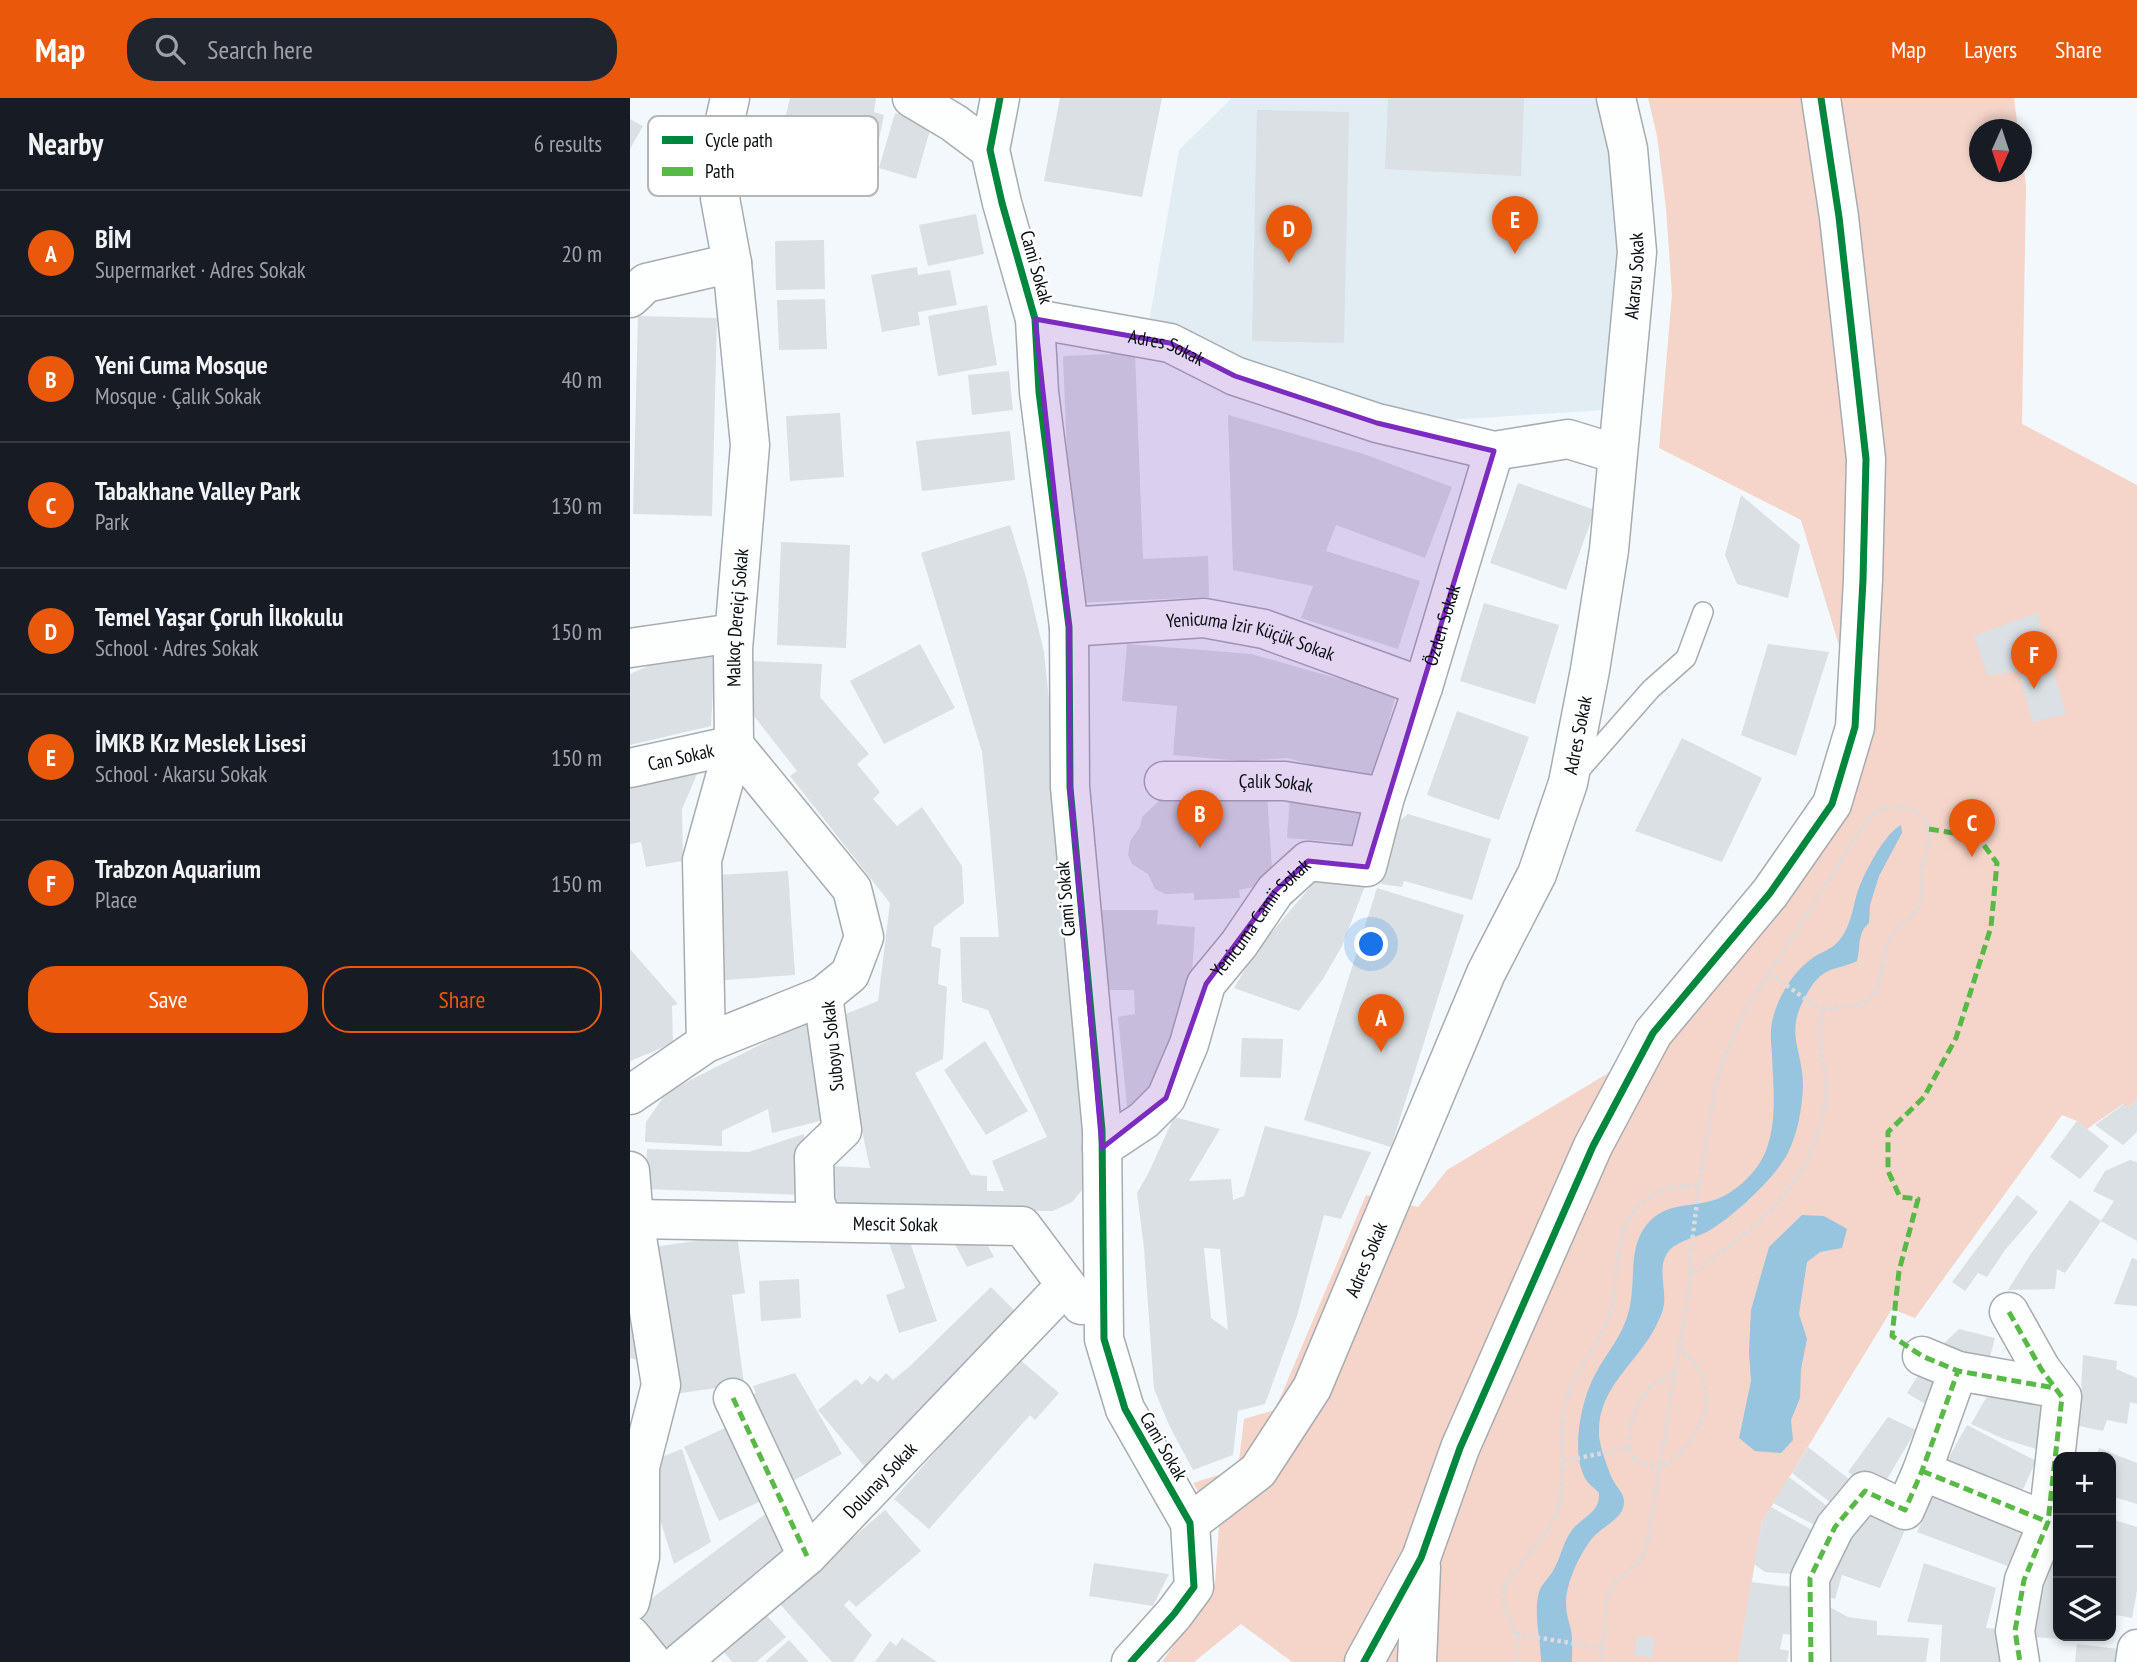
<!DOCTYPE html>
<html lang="en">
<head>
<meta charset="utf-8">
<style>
	body { margin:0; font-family:"PT Sans Narrow",sans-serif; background:#20242c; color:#f1f3f6 }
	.controls { position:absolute; right:21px; bottom:21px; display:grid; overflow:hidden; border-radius:14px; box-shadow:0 4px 10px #0003 }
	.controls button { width:63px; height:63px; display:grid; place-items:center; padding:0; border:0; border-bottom:2px solid #363941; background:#171b24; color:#f1f3f6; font:35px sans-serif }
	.compass { position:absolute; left:1339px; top:21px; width:63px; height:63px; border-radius:50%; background:#171b24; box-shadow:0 4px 10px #0003; rotate:183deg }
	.you { position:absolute; left:742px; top:847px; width:24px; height:24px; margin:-18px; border:5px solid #fff; border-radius:50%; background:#1a73e8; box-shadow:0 0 0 10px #1a73e833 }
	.badge { display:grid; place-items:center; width:46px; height:46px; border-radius:50%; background:#ea580c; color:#fff; font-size:23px; font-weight:700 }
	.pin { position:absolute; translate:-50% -58px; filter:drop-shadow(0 2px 4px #0008) }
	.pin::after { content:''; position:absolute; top:37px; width:24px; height:21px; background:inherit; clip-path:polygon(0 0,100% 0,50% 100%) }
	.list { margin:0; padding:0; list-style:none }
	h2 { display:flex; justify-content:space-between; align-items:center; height:91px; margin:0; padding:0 28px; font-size:30px }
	h2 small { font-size:23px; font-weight:400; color:#9ea1a6 }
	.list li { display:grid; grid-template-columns:46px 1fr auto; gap:21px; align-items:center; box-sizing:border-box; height:126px; padding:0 28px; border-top:2px solid #363941 }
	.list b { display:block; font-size:26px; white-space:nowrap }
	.list p { margin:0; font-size:23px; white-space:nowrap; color:#9ea1a6 }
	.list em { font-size:23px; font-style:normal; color:#9ea1a6 }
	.actions { display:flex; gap:14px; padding:21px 28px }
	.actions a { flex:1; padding:16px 0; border:2px solid #ea580c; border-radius:28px; text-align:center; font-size:24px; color:#ea580c }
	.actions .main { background:#ea580c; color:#fff }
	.icon { flex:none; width:38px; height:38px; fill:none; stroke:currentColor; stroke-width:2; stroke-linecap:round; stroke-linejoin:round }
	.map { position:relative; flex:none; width:1507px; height:1564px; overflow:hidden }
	header { display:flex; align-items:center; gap:42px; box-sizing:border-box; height:98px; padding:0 35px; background:#ea580c; color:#fff }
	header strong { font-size:33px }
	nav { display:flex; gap:38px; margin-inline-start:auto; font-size:24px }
	.search { width:490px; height:63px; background:#20242c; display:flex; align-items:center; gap:18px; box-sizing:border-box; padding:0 24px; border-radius:28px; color:#9ea1a6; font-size:26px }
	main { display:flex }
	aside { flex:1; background:#171b24 }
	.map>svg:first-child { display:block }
</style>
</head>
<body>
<header>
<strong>Map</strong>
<div class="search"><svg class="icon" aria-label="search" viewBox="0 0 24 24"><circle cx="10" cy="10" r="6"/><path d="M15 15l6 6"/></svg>Search here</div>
<nav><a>Map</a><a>Layers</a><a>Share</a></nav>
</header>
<main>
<aside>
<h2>Nearby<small>6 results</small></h2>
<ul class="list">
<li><span class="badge">A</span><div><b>BİM</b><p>Supermarket · Adres Sokak</p></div><em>20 m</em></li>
<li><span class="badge">B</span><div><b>Yeni Cuma Mosque</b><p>Mosque · Çalık Sokak</p></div><em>40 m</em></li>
<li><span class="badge">C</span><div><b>Tabakhane Valley Park</b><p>Park</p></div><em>130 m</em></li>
<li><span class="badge">D</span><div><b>Temel Yaşar Çoruh İlkokulu</b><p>School · Adres Sokak</p></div><em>150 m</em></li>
<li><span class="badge">E</span><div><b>İMKB Kız Meslek Lisesi</b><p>School · Akarsu Sokak</p></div><em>150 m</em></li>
<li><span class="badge">F</span><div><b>Trabzon Aquarium</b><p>Place</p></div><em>150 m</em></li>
</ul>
<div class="actions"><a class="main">Save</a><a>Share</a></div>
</aside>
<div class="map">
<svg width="1507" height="1564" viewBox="0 0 1507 1564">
	<rect width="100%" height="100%" fill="#f2f8fb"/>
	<!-- built -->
	<path fill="#e1ecf3" d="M602,0H972L991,137L976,312L799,323L755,317L519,225L549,52Z"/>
	<!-- green -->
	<path fill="#f5d5c9" d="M1018,0H1384L1388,31L1350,32V74H1392V55L1396,88L1392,326L1507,387V1001L1498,1010L1493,1006L1457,1031L1447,1023L1432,1017L1285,1220L1262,1211L1132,1424L1108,1564H662L611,1526L564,1564H532L585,1485L589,1427L563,1385L608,1371L614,1321L645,1312L736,1097L788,1109L817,1072L1033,942L1234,630L1171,422L1029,350L1042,196L1036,110L1027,38Z"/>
	<!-- water -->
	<g fill="#97c4de">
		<path d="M1271,727L1272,735L1249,778L1240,807L1239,825C1227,835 1231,848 1227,863C1215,869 1203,869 1193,876C1184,882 1179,892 1174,901C1155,937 1173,952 1173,988C1172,1011 1168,1034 1158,1055C1144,1081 1105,1117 1080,1132C1067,1140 1047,1142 1038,1154C1026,1170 1038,1194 1033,1211C1032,1216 1029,1221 1027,1226C1009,1264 967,1289 969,1336C969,1346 978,1372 983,1382C988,1392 997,1397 993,1410C989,1423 968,1431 960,1443C948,1460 936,1485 936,1506C936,1516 939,1523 941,1532C943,1543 942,1553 942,1564H911C911,1542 903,1515 909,1494C912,1485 920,1479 924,1471C931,1459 933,1444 942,1432C953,1418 970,1415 969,1395C965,1390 958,1386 955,1380C940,1353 952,1298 967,1273C978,1253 994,1235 999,1212C1007,1182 996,1146 1021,1122C1039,1105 1059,1109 1081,1103C1103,1097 1126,1076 1135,1055C1148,1024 1143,989 1142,956C1141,945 1140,935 1142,924C1147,900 1163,873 1184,859C1197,851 1204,851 1213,837C1222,823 1223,808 1228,792C1235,774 1254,736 1271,727Z"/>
		<path d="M1172,1117L1194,1118L1217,1131L1212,1150L1190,1154L1177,1164L1169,1216L1177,1241L1171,1271L1170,1300L1161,1322L1163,1342L1151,1355L1125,1353L1109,1340L1121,1283L1119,1254L1121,1212L1139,1149Z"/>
	</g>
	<!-- building -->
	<g fill="#dae0e3" fill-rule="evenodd">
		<path d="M160,0H246L244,14L254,17L246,55L152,34Z"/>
		<path d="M430,0H532L512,99L414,83Z"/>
		<path d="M758,0H894L891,78L755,71Z"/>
		<path d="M627,12L719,14L714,245L622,243Z"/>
		<path d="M265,15L302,25L286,81L249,70Z"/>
		<path d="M0,21L13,28L0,51Z"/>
		<path d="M346,116L354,156L298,168L289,127Z"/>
		<path d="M194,142L195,191L146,192L145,143Z"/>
		<path d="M287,169L288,177L320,172L327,207L288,214L290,227L252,234L241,177Z"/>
		<path d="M195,201L197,251L149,252L147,202Z"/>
		<path d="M357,207L367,267L308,278L298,218Z"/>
		<path d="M8,218L87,220L82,418L3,416Z"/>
		<path d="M505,255L513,461L578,458L579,499L443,505L433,258Z"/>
		<path d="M379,273L383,312L342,317L338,277Z"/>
		<path d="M210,315L214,379L160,383L156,318Z"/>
		<path d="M598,317L734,356L822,389L795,460L706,427L696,453L790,483L768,551L671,520L683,488L603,472Z"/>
		<path d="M380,333L385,382L292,393L286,343Z"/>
		<path d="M888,385L965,412L936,492L860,465Z"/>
		<path d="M1111,397L1170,447L1158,500L1107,486L1095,457Z"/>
		<path d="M380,427L396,479L414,554L464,1041L463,1079L442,1104L423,1113L200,1111L202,1068L240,1070L226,1005L216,916L248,903L260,805L160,678L167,673L120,613L121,563L192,566L190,599L239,656L227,666L250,694L243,701L267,728L292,709L332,768L334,805L304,829L301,848L311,851L308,886L317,889L313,961L285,975L341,1077L357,1078V1093H374L362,1063L417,1039L358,912L332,904L330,839H369L360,734L352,654L291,455Z"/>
		<path d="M151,444L220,447L216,550L147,547Z"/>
		<path d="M854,505L929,527L905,606L830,583Z"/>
		<path d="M1407,515L1436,616L1403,624L1388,574L1357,577L1344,538Z"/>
		<path d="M290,546L325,610L254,646L220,583Z"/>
		<path d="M497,546L621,556L766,597L742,684L657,660L612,663L543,657L547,608L492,603Z"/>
		<path d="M1138,546L1199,554L1166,658L1111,637Z"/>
		<path d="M57,551L85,558L81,628L0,647V576Z"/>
		<path d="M827,613L899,639L869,722L797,697Z"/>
		<path d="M1052,640L1132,680L1092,764L1005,733Z"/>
		<path d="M70,669L52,711L53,763L16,769L11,744L0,746V686Z"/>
		<path d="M637,697L643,785L609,792L610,800L564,802V795L535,796L525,791L518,776L502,766L498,757L500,743L510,729L512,719L529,703Z"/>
		<path d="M660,699L736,705L731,764L708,762L710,744L657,740Z"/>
		<path d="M778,716L861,741L842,802L774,783L772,789L751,786L756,734Z"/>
		<path d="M684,772L738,780L712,848L693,881L669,913L604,890L628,850L682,787Z"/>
		<path d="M158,773L165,877L95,882L88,777Z"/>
		<path d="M747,790L834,817L761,1049L674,1022Z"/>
		<path d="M464,812H528L527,826L565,829L561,894L541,975L523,977L526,1006L497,1008L488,919L505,916L504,892H474Z"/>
		<path d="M0,851L48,906L42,908L43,945L0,963Z"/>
		<path d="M179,922L198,1021L142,1035L138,1011L92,1033V1048L15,1044L16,1024L37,994Z"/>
		<path d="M612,940L653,941L651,980L610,979Z"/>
		<path d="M355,943L398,1013L356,1037L314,972Z"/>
		<path d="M1507,1001V1034L1493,1047L1465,1027L1494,1006L1498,1010Z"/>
		<path d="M544,1019L590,1031L559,1083L601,1081L603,1102L614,1098L635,1028L741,1054L711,1121L694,1117L667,1218L635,1306L608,1313L603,1357L563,1372L540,1329L524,1291L514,1150L507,1095L518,1076ZM574,1150L590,1151L598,1232L581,1220Z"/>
		<path d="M1447,1023L1479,1048L1450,1081L1420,1059Z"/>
		<path d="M174,1036L173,1097L16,1091L17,1051L119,1054Z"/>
		<path d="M1500,1062L1507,1064V1143L1471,1123L1484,1103L1463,1093L1475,1073Z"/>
		<path d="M1387,1097L1408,1114L1375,1152L1357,1179L1348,1175L1335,1193L1322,1184Z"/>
		<path d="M1440,1102L1471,1123L1435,1175L1427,1171L1425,1191L1378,1192L1400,1157Z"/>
		<path d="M277,1135L307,1223L269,1235L256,1197L275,1190L258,1142Z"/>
		<path d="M107,1137L115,1195L102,1197L114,1286L44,1296L24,1149Z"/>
		<path d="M320,1137L353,1139L364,1159L337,1169Z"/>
		<path d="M1502,1160L1507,1162V1208L1484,1206Z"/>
		<path d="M169,1181L171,1220L131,1223L129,1183Z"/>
		<path d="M361,1189L389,1217L235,1369L188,1312L226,1281L232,1287L240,1278L248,1284L256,1275L263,1282L279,1269Z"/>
		<path d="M0,1221L15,1225L10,1263L0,1260Z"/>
		<path d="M1329,1231L1365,1240L1358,1266L1308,1251Z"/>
		<path d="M1453,1257L1487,1263L1486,1271L1507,1280V1306L1500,1304L1497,1326L1477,1322L1473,1333L1449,1328Z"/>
		<path d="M388,1260L429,1295L405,1322L400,1317L299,1431L264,1401Z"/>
		<path d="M1297,1263L1322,1276L1300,1309L1277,1295Z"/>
		<path d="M165,1275L212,1356L159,1385L115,1301L126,1295L123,1288Z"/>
		<path d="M1363,1288L1423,1299L1416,1354L1374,1341L1341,1326Z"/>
		<path d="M1258,1319L1286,1332L1250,1393L1218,1374Z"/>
		<path d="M1337,1327L1406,1363L1389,1400L1314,1368Z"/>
		<path d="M97,1329L133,1402L89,1423L54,1349Z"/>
		<path d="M1178,1349L1229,1389L1209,1411L1162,1375Z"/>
		<path d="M1469,1350L1507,1365V1406L1481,1398V1359H1466Z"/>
		<path d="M52,1351L81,1444L44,1466L17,1380L19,1364Z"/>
		<path d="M1159,1379L1205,1414L1192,1431L1143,1405Z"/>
		<path d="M1309,1386L1404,1426L1383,1470L1287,1434Z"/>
		<path d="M1235,1401L1280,1420L1250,1490L1212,1477L1205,1501L1186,1495Z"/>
		<path d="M1141,1409L1191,1437L1174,1477L1135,1474L1124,1466L1132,1424Z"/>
		<path d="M142,1411L175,1455L39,1556L6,1512Z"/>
		<path d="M255,1412L291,1453L226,1509L219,1502L214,1507L242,1537L223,1564H202L148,1504Z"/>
		<path d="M1481,1421L1507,1429V1492L1502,1520L1481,1516Z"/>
		<path d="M1428,1428V1538H1440V1542L1392,1538Z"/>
		<path d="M464,1465L539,1476L523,1508L459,1498Z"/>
		<path d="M1294,1465L1366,1490L1356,1530L1379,1532L1375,1564H1310L1312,1527L1277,1524Z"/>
		<path d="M1121,1484L1171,1490L1165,1537L1153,1536L1150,1551L1159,1553L1157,1564H1108Z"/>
		<path d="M1187,1502L1218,1519L1247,1523V1537L1299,1540L1296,1564H1189Z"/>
		<path d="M130,1510L156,1539L126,1564H102L86,1545Z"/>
		<path d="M1007,1537L1025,1540L1022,1560L1004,1557Z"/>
		<path d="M272,1540L307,1564H245L260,1543L266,1548Z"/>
		<path d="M159,1542L179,1564H135Z"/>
		<path d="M1447,1546L1489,1551L1487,1564H1445Z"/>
	</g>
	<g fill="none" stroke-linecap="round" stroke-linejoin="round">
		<!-- service casing -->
		<g stroke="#a7acb0" stroke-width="22">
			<path id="service" d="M948,674L1021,591L1056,560L1073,514"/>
		</g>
		<!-- minor casing -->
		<g stroke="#a7acb0" stroke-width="41">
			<g id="minor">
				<path d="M282,0L324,25L360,52"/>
				<path d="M370,0L360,52L372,105L405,221L409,294L439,529L440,689L472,1032L474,1241L495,1311L560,1425L564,1489L544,1516L501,1564"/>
				<path d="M0,200L16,185L102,165"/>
				<path id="s1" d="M405,221L540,245L605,278L747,325L864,353L938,341L987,356"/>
				<path id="s2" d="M439,529L574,520L634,531L793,589"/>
				<path d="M0,550L104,535"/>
				<path id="s3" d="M0,670L104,647L222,791L234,839L220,876L193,898L76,945"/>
				<path id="s4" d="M534,683H655L755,699"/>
				<path id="s5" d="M0,997L76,945L72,762L104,647L103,551L120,347L102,165L90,100L95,22L100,0"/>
				<path id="s6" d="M472,1050L514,1022L536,1000L559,946L576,886L609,846L645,793L678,763L737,769L755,699L793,589L864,353"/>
				<path d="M0,1073L4,1121L31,1287L10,1369V1459L0,1504"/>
				<path id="s7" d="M0,1123L4,1121L392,1128L451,1207"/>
				<path d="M193,1124L185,1104L184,1059L212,1032L193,898"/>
				<path d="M1379,1214L1411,1271L1432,1299L1418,1424L1394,1482L1385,1533L1390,1564"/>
				<path d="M1292,1258L1328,1273"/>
				<path d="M103,1300L177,1458"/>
				<path d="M1292,1373L1418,1424"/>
				<path id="s8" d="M560,1425L628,1373L682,1290L856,875L907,776L938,685L960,572L979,452L1007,154L998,51L986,0"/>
				<path d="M0,1537L22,1564"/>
				<path id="s9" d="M51,1564L177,1458L435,1188"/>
				<path d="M734,1564L791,1460L830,1350L963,1048L1023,935L1140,795L1202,706L1225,629L1233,482L1236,361L1209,119L1191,0"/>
				<path d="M787,1564L791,1469"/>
				<path d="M1181,1564L1180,1480L1205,1429L1235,1393L1275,1412L1292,1373L1328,1273L1425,1290"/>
			</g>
		</g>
		<!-- tertiary casing -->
		<g stroke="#a7acb0" stroke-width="41">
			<path id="tertiary" d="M1505,1564L1507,1551"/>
		</g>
		<!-- path -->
		<g stroke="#dadcdd" stroke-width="4.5" stroke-dasharray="3.5 3.5" stroke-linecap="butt">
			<path d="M1139,875L1191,912"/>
			<path d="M1061,1175L1060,1161L1069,1087"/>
			<path d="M1045,1274L1021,1287L1008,1305L1000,1328L999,1350L1007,1364L1030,1370C1063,1349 1090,1311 1068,1270C1064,1263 1056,1256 1050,1250"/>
			<path d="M933,1363L999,1350"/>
			<path d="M886,1536L972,1550"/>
			<path d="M887,1564C887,1555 887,1546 886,1537C883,1520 870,1511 874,1492C877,1474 918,1442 927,1414C939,1374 925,1332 939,1293C949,1266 975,1239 981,1212C991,1167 980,1114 1032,1092C1043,1088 1058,1089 1069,1087L1085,991L1092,965L1114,915L1233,728C1236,724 1240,719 1244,716C1263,703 1295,708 1299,734C1301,749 1291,761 1291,776C1290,784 1294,793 1291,802C1287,819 1270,825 1261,839C1256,846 1254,856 1253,864C1247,912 1233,905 1191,912C1191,922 1189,934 1190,944C1191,962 1198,979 1196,998C1187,1084 1127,1129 1061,1176L1018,1440L1012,1461L985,1484L978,1497L971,1564"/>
		</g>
		<!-- service -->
		<use href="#service" stroke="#fdfefe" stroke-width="19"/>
		<!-- minor -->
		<use href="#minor" stroke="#fdfefe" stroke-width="38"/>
		<!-- tertiary -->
		<use href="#tertiary" stroke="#fdfefe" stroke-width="38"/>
		<!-- quiet -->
		<g stroke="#58b947" stroke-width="5" stroke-dasharray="10 5" stroke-linecap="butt">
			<path d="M1299,731L1348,739L1367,765L1361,829L1326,940L1294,999L1258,1034V1073L1270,1099L1288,1101L1269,1173L1262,1238L1292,1258L1328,1273"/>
			<path d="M1379,1214L1411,1271L1432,1299L1418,1424L1394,1482L1385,1533L1390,1564"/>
			<path d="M103,1300L177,1458"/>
			<path d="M1292,1373L1418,1424"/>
			<path d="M1181,1564L1180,1480L1205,1429L1235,1393L1275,1412L1292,1373L1328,1273L1425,1290"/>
		</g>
		<!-- cycleway casing -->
		<g stroke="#fff" stroke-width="11">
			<g id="cycleway">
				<path d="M370,0L360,52L372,105L405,221L409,294L439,529L440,689L472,1032L474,1241L495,1311L560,1425L564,1489L544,1516L501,1564"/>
				<path d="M734,1564L791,1460L830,1350L963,1048L1023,935L1140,795L1202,706L1225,629L1233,482L1236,361L1209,119L1191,0"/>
			</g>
		</g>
		<!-- cycleway -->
		<use href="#cycleway" stroke="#00873e" stroke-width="7"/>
	</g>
	<!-- marked area -->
	<path fill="#7b2cbf" fill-opacity="0.2" stroke="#7b2cbf" stroke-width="5" stroke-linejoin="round" d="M405,221L540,245L605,278L747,325L864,353L737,769L678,763L645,793L576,886L536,1000L472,1050L440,689L439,529Z"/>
	<g text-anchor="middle" stroke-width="5" stroke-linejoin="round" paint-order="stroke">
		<!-- street labels -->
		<g font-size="19" fill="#070d10" stroke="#fff">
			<text transform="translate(407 169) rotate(74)" y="7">Cami Sokak</text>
			<text dy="7" stroke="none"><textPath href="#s8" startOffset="1354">Akarsu Sokak</textPath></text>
			<text dy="7" stroke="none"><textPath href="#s1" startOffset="135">Adres Sokak</textPath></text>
			<text dy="7" stroke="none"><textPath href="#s5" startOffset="522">Malkoç Dereiçi Sokak</textPath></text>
			<text dy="7" stroke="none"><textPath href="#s6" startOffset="676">Özden Sokak</textPath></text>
			<text dy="7" stroke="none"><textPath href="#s2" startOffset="184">Yenicuma İzir Küçük Sokak</textPath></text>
			<text dy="7" stroke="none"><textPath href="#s8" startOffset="891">Adres Sokak</textPath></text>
			<text dy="7" stroke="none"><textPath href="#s3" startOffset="52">Can Sokak</textPath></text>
			<text dy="7" stroke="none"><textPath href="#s4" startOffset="112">Çalık Sokak</textPath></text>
			<text transform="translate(435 801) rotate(-95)" y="7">Cami Sokak</text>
			<text dy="7" stroke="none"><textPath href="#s6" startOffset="289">Yenicuma Camii Sokak</textPath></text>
			<text transform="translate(202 948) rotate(-96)" y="7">Suboyu Sokak</text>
			<text dy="7" stroke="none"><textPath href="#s7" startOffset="266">Mescit Sokak</textPath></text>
			<text dy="7" stroke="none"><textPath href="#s8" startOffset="324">Adres Sokak</textPath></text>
			<text transform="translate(534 1348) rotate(60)" y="7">Cami Sokak</text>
			<text dy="7" stroke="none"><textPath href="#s9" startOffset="270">Dolunay Sokak</textPath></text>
		</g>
	</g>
	<!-- legend -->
	<rect x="18" y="18" width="230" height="80" rx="10" fill="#fff" stroke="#b5b6b7" stroke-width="2"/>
	<rect x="32" y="38" width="31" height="8" fill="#00873e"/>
	<rect x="32" y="69" width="31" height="9" fill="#58b947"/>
	<g font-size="19" fill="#070d10">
		<text x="75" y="49">Cycle path</text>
		<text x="75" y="80">Path</text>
	</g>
</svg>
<div class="controls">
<button>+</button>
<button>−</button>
<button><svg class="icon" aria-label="layers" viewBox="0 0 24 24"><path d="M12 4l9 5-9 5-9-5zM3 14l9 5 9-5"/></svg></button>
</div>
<svg class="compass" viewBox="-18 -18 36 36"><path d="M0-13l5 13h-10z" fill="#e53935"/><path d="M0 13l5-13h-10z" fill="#9ea1a6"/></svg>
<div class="you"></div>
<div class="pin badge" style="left:751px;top:954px">A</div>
<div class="pin badge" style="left:570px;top:750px">B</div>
<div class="pin badge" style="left:1342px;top:759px">C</div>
<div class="pin badge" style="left:659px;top:165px">D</div>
<div class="pin badge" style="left:885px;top:156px">E</div>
<div class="pin badge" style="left:1404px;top:591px">F</div>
</div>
</main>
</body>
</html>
